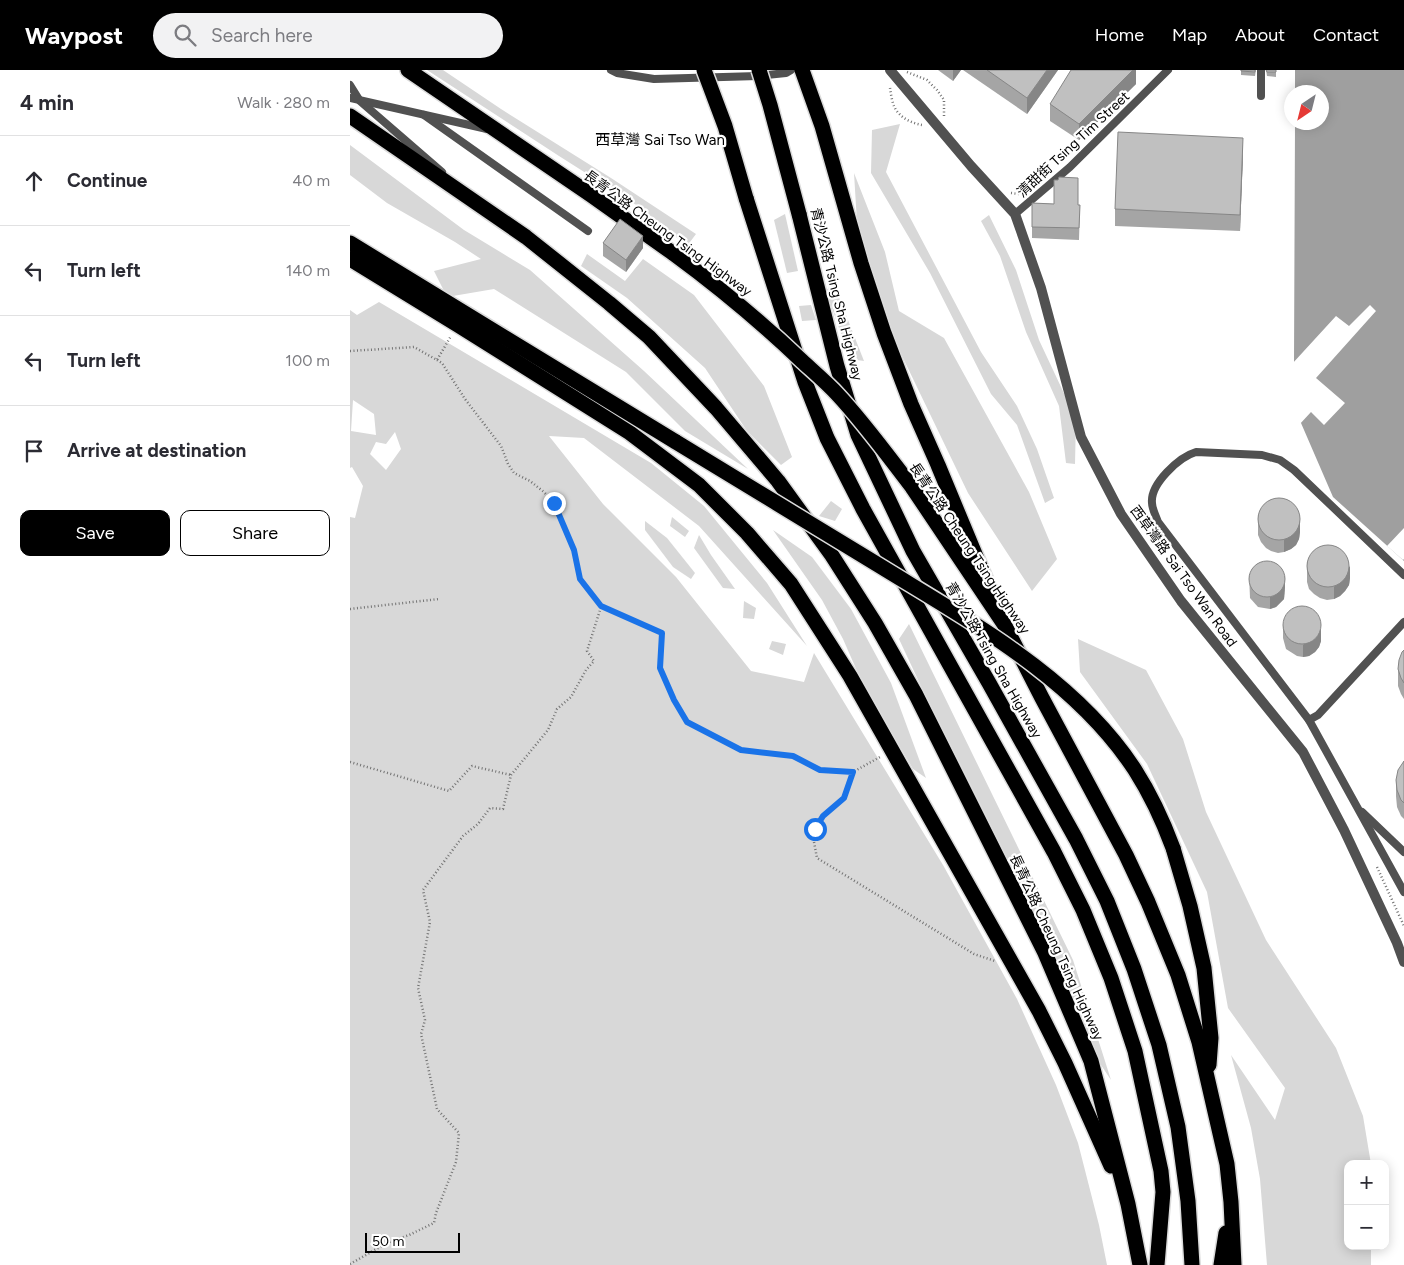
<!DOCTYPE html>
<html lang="en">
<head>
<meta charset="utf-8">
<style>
	body { margin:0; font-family:Figtree,"Noto Sans TC",sans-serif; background:#f2f2f3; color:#2b2b33 }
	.controls { position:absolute; right:15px; bottom:15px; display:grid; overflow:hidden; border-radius:10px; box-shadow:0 2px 12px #0003 }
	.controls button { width:45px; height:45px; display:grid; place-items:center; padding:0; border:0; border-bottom:1px solid #e1e1e2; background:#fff; color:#2b2b33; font:25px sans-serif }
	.compass { position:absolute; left:934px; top:15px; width:45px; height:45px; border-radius:50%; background:#fff; box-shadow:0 2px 12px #0003; rotate:215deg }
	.scale { position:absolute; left:15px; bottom:12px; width:95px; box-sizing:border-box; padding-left:5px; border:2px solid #000; border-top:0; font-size:14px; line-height:18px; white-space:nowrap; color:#000; -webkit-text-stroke:4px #fff; paint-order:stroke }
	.stop { position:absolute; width:15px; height:15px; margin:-11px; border:4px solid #1a73e8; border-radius:50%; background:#fff }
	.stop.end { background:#1a73e8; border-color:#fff; box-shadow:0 1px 5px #0008 }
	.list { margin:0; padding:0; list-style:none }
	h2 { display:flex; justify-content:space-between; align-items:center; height:65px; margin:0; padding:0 20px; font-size:21px }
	h2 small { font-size:16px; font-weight:400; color:#7c7c81 }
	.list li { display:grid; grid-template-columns:32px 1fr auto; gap:15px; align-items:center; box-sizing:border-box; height:90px; padding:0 20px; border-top:1px solid #e1e1e2 }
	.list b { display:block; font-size:19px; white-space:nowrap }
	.list em { font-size:16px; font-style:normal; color:#7c7c81 }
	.actions { display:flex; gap:10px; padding:15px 20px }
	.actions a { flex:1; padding:11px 0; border:1px solid #000; border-radius:10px; text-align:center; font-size:18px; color:#000 }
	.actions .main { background:#000; color:#fff }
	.icon { flex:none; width:28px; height:28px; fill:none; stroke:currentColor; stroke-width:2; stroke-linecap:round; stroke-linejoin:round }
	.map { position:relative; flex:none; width:1054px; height:1195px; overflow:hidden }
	header { display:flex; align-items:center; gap:30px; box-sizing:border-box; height:70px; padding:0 25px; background:#000; color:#fff }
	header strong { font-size:24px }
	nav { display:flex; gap:28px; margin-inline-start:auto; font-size:18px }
	.search { width:350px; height:45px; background:#f2f2f3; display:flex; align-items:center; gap:12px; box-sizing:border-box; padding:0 18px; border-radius:28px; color:#7c7c81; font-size:19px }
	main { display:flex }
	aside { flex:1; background:#fff }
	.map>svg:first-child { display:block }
</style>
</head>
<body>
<header>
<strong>Waypost</strong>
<div class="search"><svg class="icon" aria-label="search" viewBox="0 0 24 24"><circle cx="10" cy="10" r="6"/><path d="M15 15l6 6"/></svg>Search here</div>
<nav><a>Home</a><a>Map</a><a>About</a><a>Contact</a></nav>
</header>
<main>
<aside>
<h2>4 min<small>Walk · 280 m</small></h2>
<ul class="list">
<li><svg class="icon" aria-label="ahead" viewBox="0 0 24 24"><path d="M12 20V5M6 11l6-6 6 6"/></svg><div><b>Continue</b></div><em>40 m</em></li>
<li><svg class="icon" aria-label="left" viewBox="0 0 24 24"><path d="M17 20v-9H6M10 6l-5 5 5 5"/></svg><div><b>Turn left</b></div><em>140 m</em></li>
<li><svg class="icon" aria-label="left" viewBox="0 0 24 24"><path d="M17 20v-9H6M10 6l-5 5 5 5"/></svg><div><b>Turn left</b></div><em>100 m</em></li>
<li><svg class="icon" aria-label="arrive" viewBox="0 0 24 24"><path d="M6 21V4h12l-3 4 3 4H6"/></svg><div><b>Arrive at destination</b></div></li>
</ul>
<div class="actions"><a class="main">Save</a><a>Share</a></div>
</aside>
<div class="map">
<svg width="1054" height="1195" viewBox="0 0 1054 1195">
	<rect width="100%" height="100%" fill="#fff"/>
	<!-- green -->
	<g fill="#d8d8d8" fill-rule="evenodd">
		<path d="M77,0H93L151,39L261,108L346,164L337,176L291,138L209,86Z"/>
		<path d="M550,54L536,102L631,282L667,336L687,379L704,428L695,433L667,355L641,324L580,203L521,103L522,60Z"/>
		<path d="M0,75L114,160L180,200L294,301L398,399L335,361L276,302L144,219L97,227L84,201L131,189L105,172L37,133L0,105Z"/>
		<path d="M504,103L535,182L549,241L594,268L679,422L707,489L682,521L618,423L540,261L508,169Z"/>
		<path d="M435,144L448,201L437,203L424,150Z"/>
		<path d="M639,145L666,200L689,270L726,349L725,394L716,393L709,336L676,262L650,186L631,151Z"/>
		<path d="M237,184L275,211L293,189L344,225L414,316L442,387L431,395L397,361L355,298L277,228L231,196Z"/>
		<path d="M483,212L514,291L500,289L476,221Z"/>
		<path d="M29,232L301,393L354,436L417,513L457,576L349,456L234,368L199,366L253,434L326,507L401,601L454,612L464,583L593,795L667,929L706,1015L728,1073L749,1155L757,1195H0V447L5,448L13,416L2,397L0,398V240L7,245ZM3,330L24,344L26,365L1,361ZM45,362L51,379L36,400L20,384L26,372L36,374Z"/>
		<path d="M461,235L466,250L452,251L449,236Z"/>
		<path d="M481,431L492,439L485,451L469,446Z"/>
		<path d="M322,447L339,461L335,467L320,456Z"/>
		<path d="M295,451L317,468L345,503L341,509L323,497L295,460Z"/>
		<path d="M423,460L462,487L501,539L541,613L576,708L563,699L514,617L493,569L472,530Z"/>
		<path d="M349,465L361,485L385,519L373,518L344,478Z"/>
		<path d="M394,531L406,538L404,549L393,548Z"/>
		<path d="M559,554L723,890L761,1010L741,980L695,862L645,775L549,569Z"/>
		<path d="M728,569L796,600L833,669L856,742L916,870L986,978L1013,1046L1021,1094H998V1176H1021V1195H917L910,1109L901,1058L881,985L925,1050L935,1018L878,938L857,822L797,694L730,602Z"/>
		<path d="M422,571L436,574L433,585L419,579Z"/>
	</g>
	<!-- water -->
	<path fill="#9f9f9f" d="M945,0H1054V491L983,427L951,353L944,292L945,53L972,52V22H945Z"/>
	<!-- pier -->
	<g fill="#fff">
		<path d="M1020,235L1026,241L966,308L995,333L974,355L961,342L949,355L942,294L986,246L999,256Z"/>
		<path d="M1054,458V489L1053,490L1037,476Z"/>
	</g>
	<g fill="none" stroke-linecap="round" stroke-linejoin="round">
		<!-- motorway casing -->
		<g stroke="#dbdbdb" stroke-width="18">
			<g id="motorway">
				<path d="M58,0L241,125L324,184"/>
				<path d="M452,0L472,56L511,193L534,263L561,334L588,395L642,525"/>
				<path d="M0,46L176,167L259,233L299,267L366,338L428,411L481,484L525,553L566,625L695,883L741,991L778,1134L790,1195"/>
				<path d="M396,128L455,312L477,368L513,439L704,782L733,840L761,908L785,981L811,1101L813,1122L807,1195"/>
				<path d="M449,144L487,296L508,365L563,481L639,613L726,769L757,831L784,899L809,975L828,1057L838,1131L842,1195"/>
				<path d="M0,173L326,372"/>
				<path d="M0,189L108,255L280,363L349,415L397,463L441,514L500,606L689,941L715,993L761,1096"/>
				<path d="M562,417L654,554L692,628L776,785L798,832L828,905L849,972L877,1094L881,1132L884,1195"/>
				<path d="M823,778L840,836L854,898L861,968L859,995"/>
				<path d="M871,1195L876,1163"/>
			</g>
		</g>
		<!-- path -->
		<g stroke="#737373" stroke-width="2.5" stroke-dasharray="1 2.5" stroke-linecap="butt">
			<path d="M557,2L577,10L587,20L594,30V46"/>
			<path d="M540,18C541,24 542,33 545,38C550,48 562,53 572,55"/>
			<path d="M661,123L670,124L673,123"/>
			<path d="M0,281L64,277L87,290L101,266"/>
			<path d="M87,290L92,293L115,329L151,376L158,394L164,403L180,411L194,422L204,433L224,480L230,509L251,537L312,563L310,598L324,630L337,652L391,680L443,687L470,700L503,702L530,687"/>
			<path d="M0,539L89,529"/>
			<path d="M0,692L99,721L122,696L161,705"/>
			<path d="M503,702L495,728L473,746L465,759L464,772L467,788L624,884L645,891"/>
			<path d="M1027,797L1054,856"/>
			<path d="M0,1194L37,1173L59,1165L84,1153L86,1143L106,1092L109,1063L87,1039L71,964L75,950L68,918L80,852L73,820L113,766L128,754L140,738L153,739L161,705L198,660L207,639L221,627L236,600L244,591L237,581L251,537"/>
		</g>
		<!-- service -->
		<g stroke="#515151" stroke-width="8">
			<path d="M261,0L267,3L304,9L408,6L436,3L441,0"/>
			<path d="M0,15L10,31L92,102"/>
			<path d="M911,26V0"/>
			<path d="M0,28L137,59"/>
			<path d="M74,45L238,161"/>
			<path d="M665,144L720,97L818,0"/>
			<path d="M1054,505L944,400L930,390L912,385L846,382C829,387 800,414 802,433C802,439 806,446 808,452L959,650L1054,822"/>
			<path d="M959,650L968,645L1054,552"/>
			<path d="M1012,742L1054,782"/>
		</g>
		<!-- minor -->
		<path stroke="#515151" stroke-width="10" d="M540,0L621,96L665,144L691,218L731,367L771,444L831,531L953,682L994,760L1047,873L1054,892"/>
		<!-- motorway -->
		<use href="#motorway" stroke="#000" stroke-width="15"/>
		<!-- motorway-bridge casing -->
		<g stroke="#dbdbdb" stroke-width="18" stroke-linecap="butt">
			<g id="motorway-bridge">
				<path d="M354,0L375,56L396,128"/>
				<path d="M409,0L420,35L449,144"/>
				<path d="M324,184C369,217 412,253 452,291C464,302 477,313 488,325C515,354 538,386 562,417"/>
				<path d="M326,372C394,413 462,455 530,496C621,552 725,608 785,700C801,725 813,751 823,778"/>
			</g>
		</g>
		<!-- motorway-bridge -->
		<use href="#motorway-bridge" stroke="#000" stroke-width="15"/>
	</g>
	<!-- wall -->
	<g fill="#a5a5a5">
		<path d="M588,0H611L603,11Z"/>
		<path d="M613,0H708L677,44Z"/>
		<path d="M786,0V14L729,70L700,51V34Z"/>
		<path d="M891,0H906L905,6L891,5Z"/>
		<path d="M916,0H926V7L917,6Z"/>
		<path d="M893,85L890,161L765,156V139Z"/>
		<path d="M682,133L730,135L729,170L682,168Z"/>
		<path d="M253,173L293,178L276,202L253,186Z"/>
		<path d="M908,445L950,462L949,469L946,475L941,479L934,482L928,483L921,481L916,478L911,472L908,465Z"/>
		<path d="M957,492L1000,508L999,515L995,521L990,526L984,529L977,530L970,528L964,524L959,519L957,512Z"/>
		<path d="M899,504L935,517L934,529L926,537L920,539L908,537L900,528Z"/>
		<path d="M933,555L971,571L969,577L965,582L959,586L953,587L947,586L936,579L933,568Z"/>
		<path d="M1054,580V629L1051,624L1048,616V599Z"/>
		<path d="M1054,691V749L1051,746L1047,737L1046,726V710Z"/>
	</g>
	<!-- shaded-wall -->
	<g fill="#868686">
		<path d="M603,0H611L603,11Z"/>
		<path d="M697,0H708L677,44V28Z"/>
		<path d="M783,0H786V14L729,70V54Z"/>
		<path d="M893,68V85L890,161V145Z"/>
		<path d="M293,166V178L276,202V190Z"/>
		<path d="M950,450V462L949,469L946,475L941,479L934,482V469Z"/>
		<path d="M1000,496V508L999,515L995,521L990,526L984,529V517Z"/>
		<path d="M935,505V517L934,529L926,537L920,539V527Z"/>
		<path d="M971,559V571L969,577L965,582L959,586L953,587V575Z"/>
	</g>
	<!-- building -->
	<g fill="#c0c0c0" stroke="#868686">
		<path d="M637,0H697L677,28Z"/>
		<path d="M721,0H783L729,54L700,34Z"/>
		<path d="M891,0H905V2L891,1Z"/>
		<path d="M916,0H926V2H917Z"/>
		<path d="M768,62L893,68L890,145L765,139Z"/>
		<path d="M709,107L728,108V135H730L729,158L682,157V133L704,134V110H708Z"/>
		<path d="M270,149L293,166L276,190L253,173Z"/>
		<circle cx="929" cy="449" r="21"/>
		<circle cx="978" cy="496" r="21"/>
		<circle cx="917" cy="509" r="18"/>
		<circle cx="952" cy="555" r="19"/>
		<path d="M1054,580V613L1051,608L1048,599L1049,590L1052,582Z"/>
		<path d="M1054,691V733L1051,730L1047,720L1046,710L1048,700Z"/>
	</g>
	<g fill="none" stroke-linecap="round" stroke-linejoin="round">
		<!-- route -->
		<path stroke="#1a73e8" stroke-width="6" d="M204,433L224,480L230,509L251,536L312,563L310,598L324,630L337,652L391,680L443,686L470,700L503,702L494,728L473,746L465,759"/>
	</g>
	<g text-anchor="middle" stroke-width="4.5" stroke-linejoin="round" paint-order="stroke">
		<!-- street labels -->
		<g font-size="14" fill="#000" stroke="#fff">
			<text transform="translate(723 74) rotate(-43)" y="5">清甜街 Tsing Tim Street</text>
			<text transform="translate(318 163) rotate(36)" y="5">長青公路 Cheung Tsing Highway</text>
			<text transform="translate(487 224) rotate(76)" y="5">青沙公路 Tsing Sha Highway</text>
			<text transform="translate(620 478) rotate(56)" y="5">長青公路 Cheung Tsing Highway</text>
			<text transform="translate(834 506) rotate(54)" y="5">西草灣路 Sai Tso Wan Road</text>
			<text transform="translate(644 590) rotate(60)" y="5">青沙公路 Tsing Sha Highway</text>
			<text transform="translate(707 877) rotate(65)" y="5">長青公路 Cheung Tsing Highway</text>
		</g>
		<!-- neighbourhood labels -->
		<g font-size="15" fill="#000" stroke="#fff">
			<text x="310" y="75">西草灣 Sai Tso Wan</text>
		</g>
	</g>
</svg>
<div class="controls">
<button>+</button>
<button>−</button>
</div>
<svg class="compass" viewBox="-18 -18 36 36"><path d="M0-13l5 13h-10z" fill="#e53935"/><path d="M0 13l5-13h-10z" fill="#7c7c81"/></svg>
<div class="scale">50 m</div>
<div class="stop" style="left:465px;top:759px"></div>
<div class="stop end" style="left:204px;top:433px"></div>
</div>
</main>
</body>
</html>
